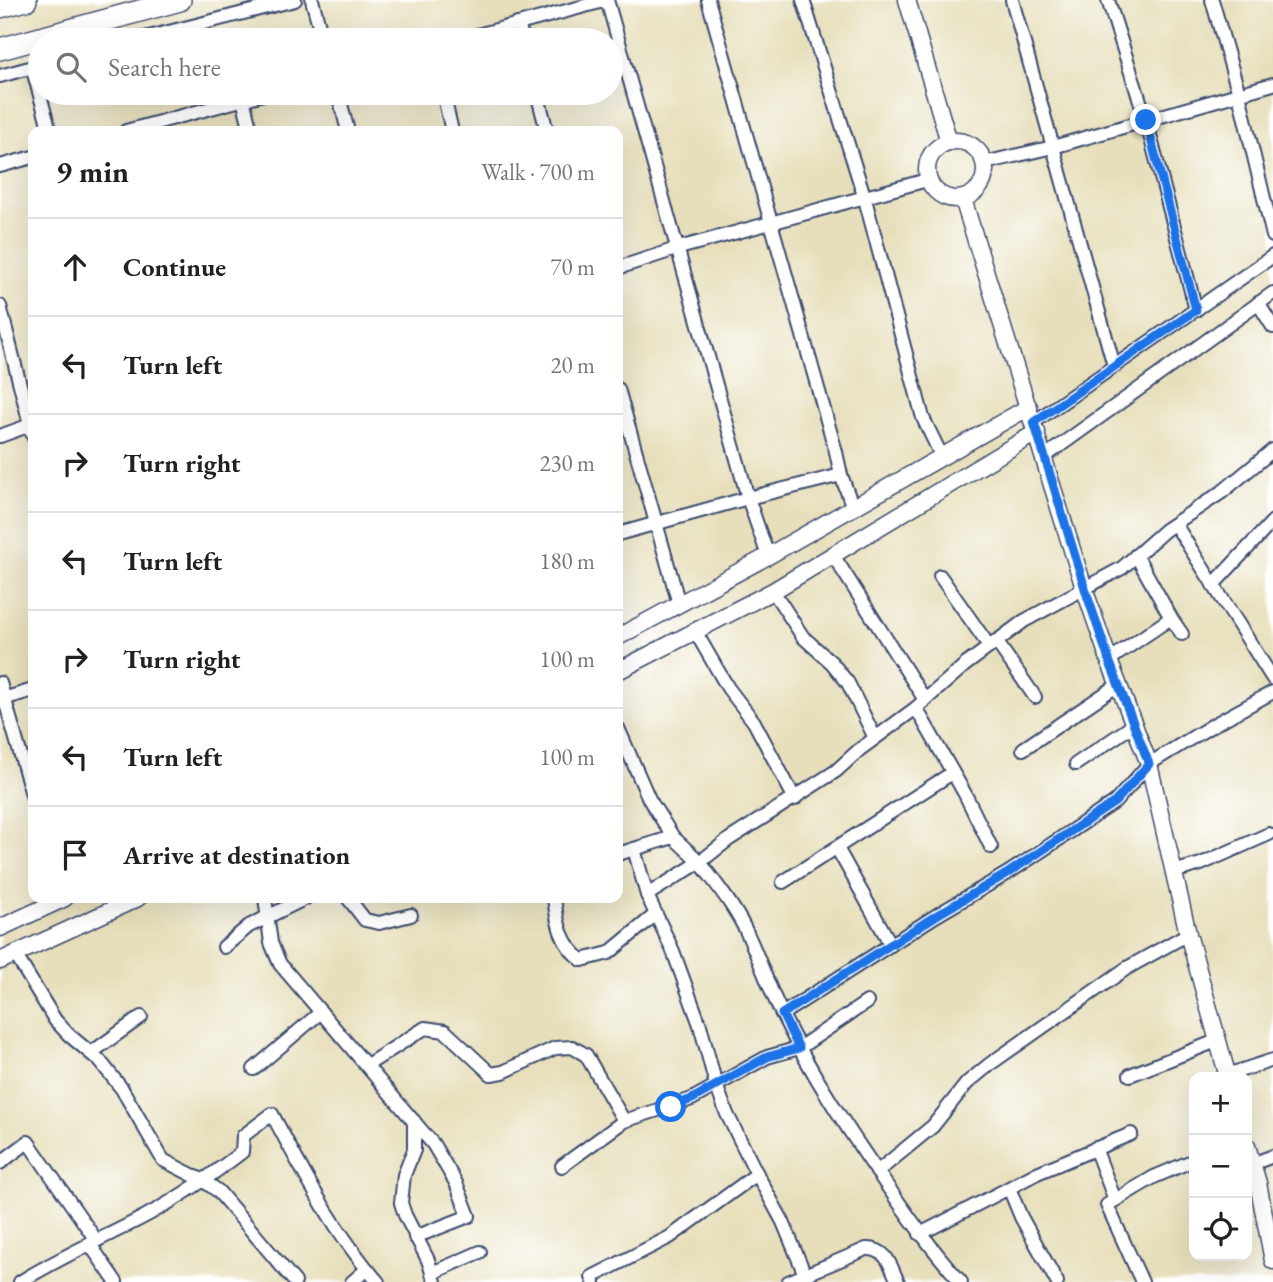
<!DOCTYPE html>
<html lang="en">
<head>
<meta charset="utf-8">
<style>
	body { margin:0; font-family:"EB Garamond",serif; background:#f6f6f6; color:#202124 }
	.controls { position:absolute; right:21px; bottom:21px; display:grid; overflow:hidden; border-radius:14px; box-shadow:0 7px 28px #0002 }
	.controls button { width:63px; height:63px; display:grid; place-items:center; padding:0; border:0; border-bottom:2px solid #e0e0e0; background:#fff; color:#202124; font:35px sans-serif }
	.stop { position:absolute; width:21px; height:21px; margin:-16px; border:5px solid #1a73e8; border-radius:50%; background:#fff }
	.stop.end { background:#1a73e8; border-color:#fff; box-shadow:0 2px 7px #0008 }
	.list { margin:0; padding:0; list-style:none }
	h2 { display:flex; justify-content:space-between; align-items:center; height:91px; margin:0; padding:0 28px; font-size:30px }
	h2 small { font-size:23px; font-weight:400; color:#757577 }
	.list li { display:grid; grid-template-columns:46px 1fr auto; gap:21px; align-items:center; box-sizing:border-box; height:98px; padding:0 28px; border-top:2px solid #e0e0e0 }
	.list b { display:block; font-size:26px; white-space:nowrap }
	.list em { font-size:23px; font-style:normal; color:#757577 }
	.icon { flex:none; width:38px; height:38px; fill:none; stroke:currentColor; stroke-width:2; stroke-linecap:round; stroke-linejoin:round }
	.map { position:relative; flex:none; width:1273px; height:1282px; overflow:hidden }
	.search { position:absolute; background:#fff; box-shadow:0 7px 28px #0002; left:28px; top:28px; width:595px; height:77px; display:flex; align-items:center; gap:18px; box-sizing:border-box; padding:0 24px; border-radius:38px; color:#757577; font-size:26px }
	.panel { position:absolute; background:#fff; box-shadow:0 7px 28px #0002; left:28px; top:126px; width:595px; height:777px; border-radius:14px }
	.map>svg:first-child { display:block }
</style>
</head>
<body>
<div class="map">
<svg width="1273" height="1282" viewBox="0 0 1273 1282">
	<rect width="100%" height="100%" fill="#fff"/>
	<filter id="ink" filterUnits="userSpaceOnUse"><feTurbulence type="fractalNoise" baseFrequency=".0143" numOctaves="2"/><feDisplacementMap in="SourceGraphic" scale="14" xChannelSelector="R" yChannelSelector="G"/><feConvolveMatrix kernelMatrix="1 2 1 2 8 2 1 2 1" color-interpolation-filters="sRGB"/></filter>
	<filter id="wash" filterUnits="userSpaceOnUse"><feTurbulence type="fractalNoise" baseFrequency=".00686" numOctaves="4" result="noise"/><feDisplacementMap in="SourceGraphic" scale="28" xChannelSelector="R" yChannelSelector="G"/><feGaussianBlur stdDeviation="1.57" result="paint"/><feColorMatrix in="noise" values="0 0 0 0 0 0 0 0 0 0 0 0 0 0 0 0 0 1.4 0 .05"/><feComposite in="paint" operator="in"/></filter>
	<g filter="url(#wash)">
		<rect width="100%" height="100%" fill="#e7dfbb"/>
	</g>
	<g filter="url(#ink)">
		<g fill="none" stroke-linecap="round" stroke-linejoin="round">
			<!-- minor casing -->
			<g stroke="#3a496c" stroke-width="16">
				<g id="minor">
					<path d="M312,0L323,40"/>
					<path d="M607,0L748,498L768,556"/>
					<path d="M708,0L836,452L841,475L853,508"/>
					<path d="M803,0L865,199L923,418L942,457"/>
					<path d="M1012,0L1114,366"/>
					<path d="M1108,0L1146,120L1196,310"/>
					<path d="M1212,0L1239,94L1273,236"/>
					<path d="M518,24L523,40"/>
					<path d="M137,40L295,0"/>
					<path d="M459,40L607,0"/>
					<path d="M32,67L50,131"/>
					<path d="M0,76L40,65"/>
					<path d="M338,93L348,131"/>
					<path d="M443,93L452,131"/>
					<path d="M537,93L547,131"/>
					<path d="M243,99L251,131"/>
					<path d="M126,131L267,93"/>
					<path d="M984,163L1053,147L1273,84"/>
					<path d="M0,166L33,157"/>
					<path d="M618,268L679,248L927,180"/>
					<path d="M1258,303L1273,327"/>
					<path d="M0,306L33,436"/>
					<path d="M618,389L679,604"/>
					<path d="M1034,422L1273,256"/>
					<path d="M0,436L33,424"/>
					<path d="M1044,457L1273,293"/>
					<path d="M1175,524L1273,679"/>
					<path d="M618,534L748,498L841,475"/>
					<path d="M833,555L925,700"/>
					<path d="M1136,555L1171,618L1182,634"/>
					<path d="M940,576L989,646"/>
					<path d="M1213,585L1273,521"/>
					<path d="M773,591L803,637L832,663L848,683L875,738"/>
					<path d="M695,631L728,688L754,722L795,799"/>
					<path d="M996,641L1035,697"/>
					<path d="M1109,660L1171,618"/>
					<path d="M0,683L33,798"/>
					<path d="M0,700L33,690"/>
					<path d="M916,708L965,794L991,847"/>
					<path d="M618,728L649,799L673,837"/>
					<path d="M1023,749L1118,685"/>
					<path d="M1076,764L1135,724"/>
					<path d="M837,848L891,945"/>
					<path d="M634,849L647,895L673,951L700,1025L716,1085L727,1114L757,1174L783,1222L808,1282"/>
					<path d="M618,854L673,837L700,862L728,840L836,771L859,750L916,708L965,665L1024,621L1122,568L1165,530L1222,492L1273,450"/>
					<path d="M1173,872L1201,864L1269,834"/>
					<path d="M783,882L952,773"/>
					<path d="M647,895L700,862C716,884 735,907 747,933C760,960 769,989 783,1016C811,1074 847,1128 883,1180C908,1216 932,1250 961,1282"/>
					<path d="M265,898L271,943L280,964L433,1144L456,1183L469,1216L415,1237"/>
					<path d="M348,898L365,920L379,923L411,915"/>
					<path d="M554,898C557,922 561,945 582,960L609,953L656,914"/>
					<path d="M224,947L249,926L306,898"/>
					<path d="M15,954L55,1020L69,1035L100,1061L122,1089L163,1160L204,1181L218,1191L295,1282"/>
					<path d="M782,1014L937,915L1008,873L1115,802L1149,764L1213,725L1273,692"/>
					<path d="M91,1053L141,1017"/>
					<path d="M367,1065L425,1028L445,1031L491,1074L503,1072L555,1048L572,1047L586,1055L624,1121L692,1099L767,1057L799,1048L867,1002"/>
					<path d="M254,1069L321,1012"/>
					<path d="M1130,1075L1219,1040"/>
					<path d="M1227,1075L1273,1060"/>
					<path d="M414,1121V1150L404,1175L401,1203L405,1215L428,1260L435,1282"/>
					<path d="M1095,1148L1115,1200"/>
					<path d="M0,1163L28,1142L96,1240"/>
					<path d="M1252,1164L1273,1156"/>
					<path d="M562,1166L624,1121"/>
					<path d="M877,1172L933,1126L967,1083L990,1064L1127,968L1188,934"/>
					<path d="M1009,1188L1037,1173L1131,1134"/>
					<path d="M920,1234L1009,1188L1021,1217L1057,1282"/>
					<path d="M89,1243L116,1282"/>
					<path d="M432,1273L480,1252"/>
					<path d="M20,1282C57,1259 95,1242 134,1222C172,1203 208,1178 242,1152L243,1136L272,1114C303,1172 334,1232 378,1282"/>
					<path d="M352,1282L367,1269"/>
					<path d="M594,1282L592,1277L670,1237L757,1174"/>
					<path d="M788,1282L866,1249C887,1248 890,1265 898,1282"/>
					<path d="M1142,1282L1107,1205L1154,1177L1194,1160"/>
				</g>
			</g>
			<!-- tertiary casing -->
			<g stroke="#3a496c" stroke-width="19">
				<g id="tertiary">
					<path d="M907,0L949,142"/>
					<circle cx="956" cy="170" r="29"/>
					<path d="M963,199L1084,588L1109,660L1149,764L1188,934L1228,1077"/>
					<path d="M618,637L768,556L1029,407"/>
					<path d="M618,671L773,591L1037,432"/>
					<path d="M0,928L65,898"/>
					<path d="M0,961L138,898"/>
					<path d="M1247,1146L1258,1183L1273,1261"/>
				</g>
			</g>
			<!-- trunk casing -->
			<g stroke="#3a496c" stroke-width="24">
				<g id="trunk">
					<path d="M0,7L26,0"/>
					<path d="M0,49L180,0"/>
				</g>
			</g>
			<!-- minor -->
			<use href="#minor" stroke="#fff" stroke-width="12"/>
			<!-- tertiary -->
			<use href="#tertiary" stroke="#fff" stroke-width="16"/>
			<!-- trunk -->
			<use href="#trunk" stroke="#fff" stroke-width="21"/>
		</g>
	</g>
	<g fill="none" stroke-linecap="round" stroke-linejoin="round" filter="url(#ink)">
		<!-- route -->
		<path stroke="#1a73e8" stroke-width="9" d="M671,1107L692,1099L767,1057L799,1048L782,1014L937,915L1008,873L1115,802L1149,764L1109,660L1087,595L1034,422L1196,310L1146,120"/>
	</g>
</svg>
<div class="controls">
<button>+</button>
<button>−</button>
<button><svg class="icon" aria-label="locate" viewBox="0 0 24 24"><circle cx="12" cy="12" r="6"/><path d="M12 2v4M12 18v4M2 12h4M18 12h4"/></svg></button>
</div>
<div class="stop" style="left:671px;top:1107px"></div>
<div class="stop end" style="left:1146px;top:120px"></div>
<div class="search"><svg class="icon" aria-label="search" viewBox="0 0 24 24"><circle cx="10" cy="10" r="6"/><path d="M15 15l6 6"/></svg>Search here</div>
<section class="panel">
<h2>9 min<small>Walk · 700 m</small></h2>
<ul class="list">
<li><svg class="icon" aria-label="ahead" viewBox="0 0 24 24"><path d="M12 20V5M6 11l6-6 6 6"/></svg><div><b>Continue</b></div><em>70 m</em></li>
<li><svg class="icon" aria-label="left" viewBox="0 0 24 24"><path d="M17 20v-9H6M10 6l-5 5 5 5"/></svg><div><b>Turn left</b></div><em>20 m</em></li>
<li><svg class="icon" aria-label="right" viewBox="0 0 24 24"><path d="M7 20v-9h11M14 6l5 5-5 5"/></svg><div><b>Turn right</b></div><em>230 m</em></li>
<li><svg class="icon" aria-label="left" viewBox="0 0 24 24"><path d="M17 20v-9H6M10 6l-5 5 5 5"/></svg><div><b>Turn left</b></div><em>180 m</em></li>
<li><svg class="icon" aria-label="right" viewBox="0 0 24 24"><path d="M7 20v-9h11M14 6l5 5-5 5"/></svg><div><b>Turn right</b></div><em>100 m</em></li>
<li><svg class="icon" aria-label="left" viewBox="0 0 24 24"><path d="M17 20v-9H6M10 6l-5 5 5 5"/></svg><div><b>Turn left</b></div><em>100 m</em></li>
<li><svg class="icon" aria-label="arrive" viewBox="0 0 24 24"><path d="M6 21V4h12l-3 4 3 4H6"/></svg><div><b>Arrive at destination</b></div></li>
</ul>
</section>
</div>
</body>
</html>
